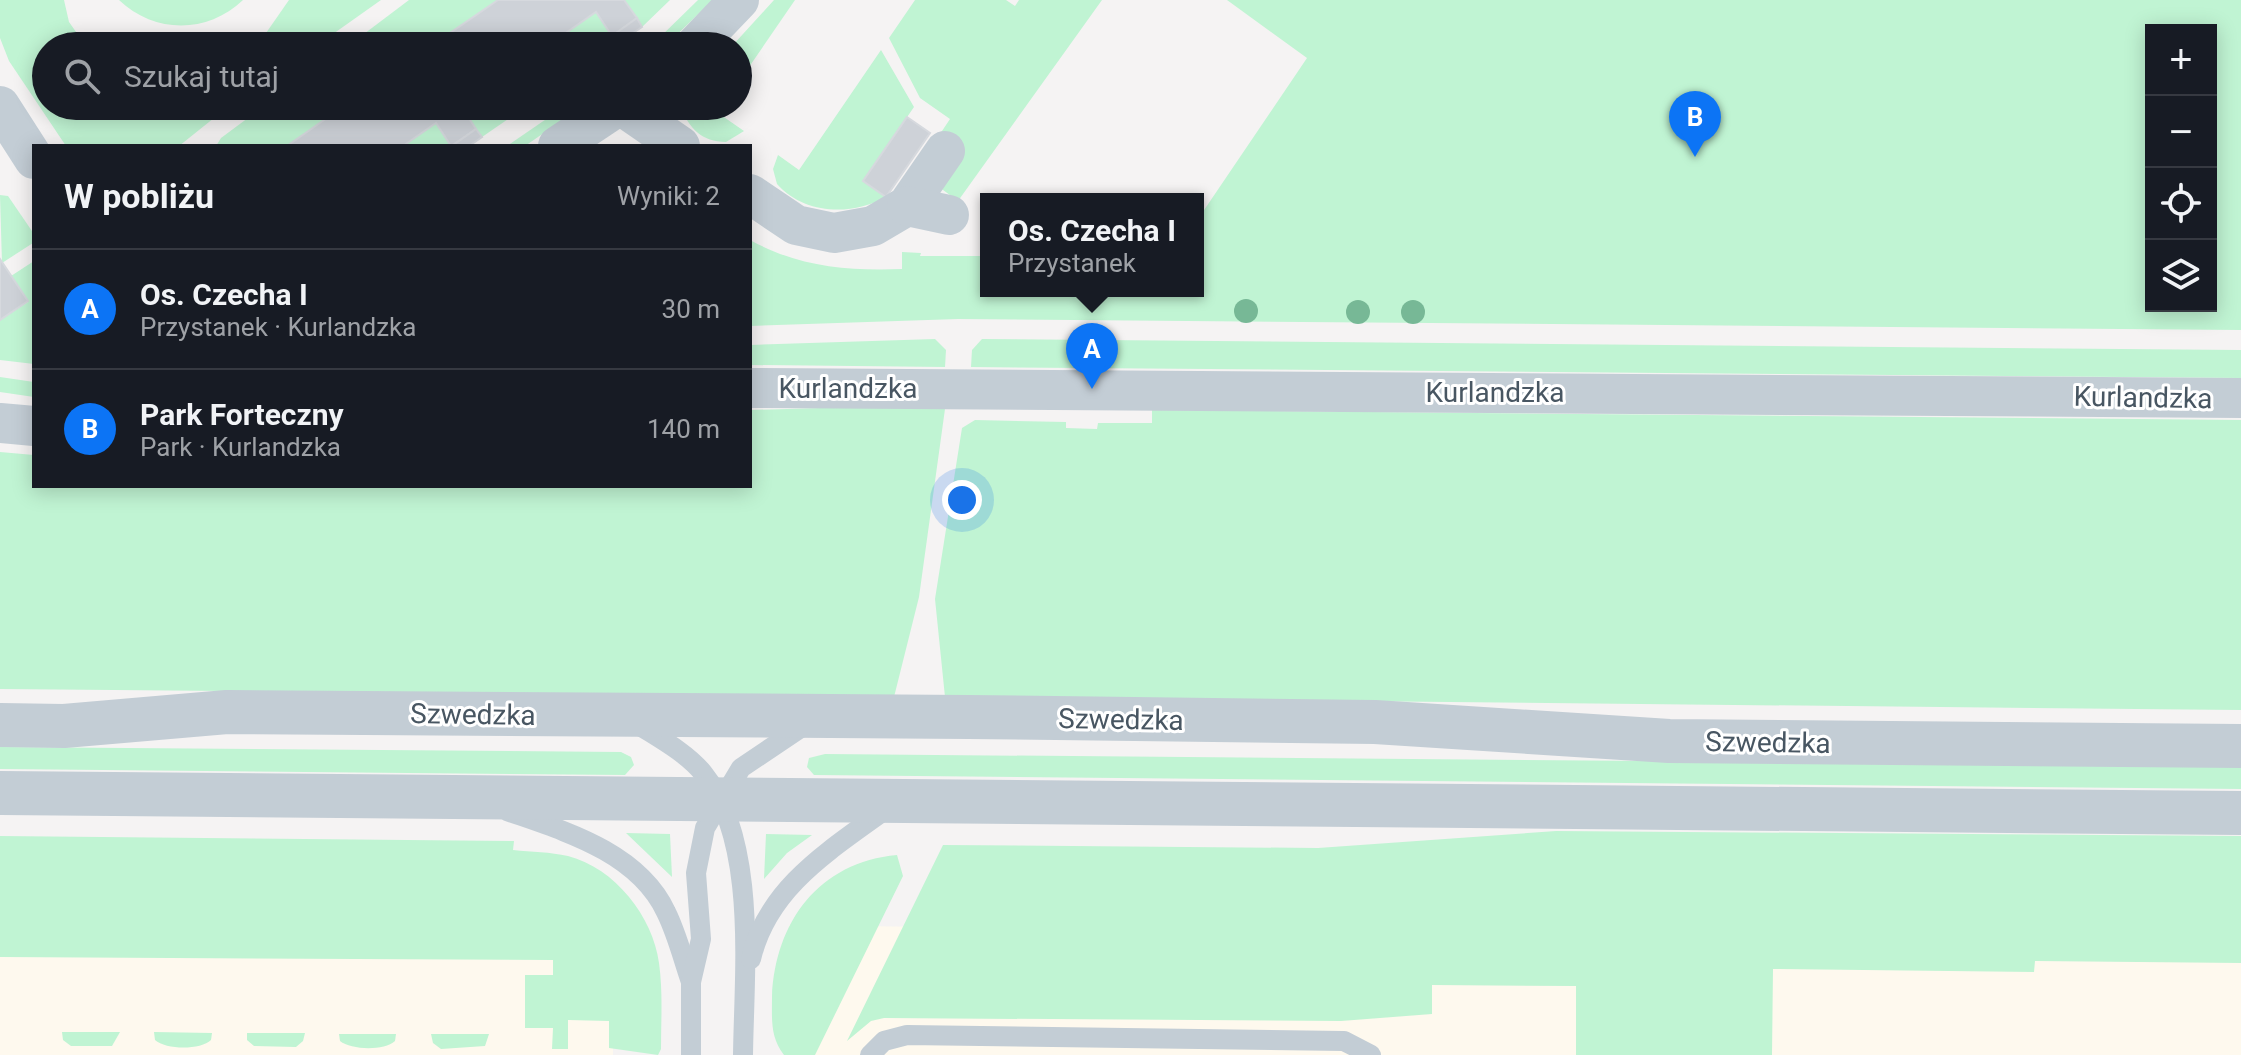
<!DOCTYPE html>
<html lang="pl">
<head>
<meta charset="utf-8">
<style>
	body { margin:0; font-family:Roboto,sans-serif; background:#242831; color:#f1f3f6 }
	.controls { position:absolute; right:24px; top:24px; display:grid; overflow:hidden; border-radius:0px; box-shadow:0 4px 20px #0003 }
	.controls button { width:72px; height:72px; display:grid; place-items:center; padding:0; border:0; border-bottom:2px solid #363941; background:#171b24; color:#f1f3f6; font:40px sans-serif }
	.you { position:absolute; left:962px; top:500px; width:28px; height:28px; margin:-20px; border:6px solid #fff; border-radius:50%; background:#1a73e8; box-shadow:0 0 0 12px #1a73e833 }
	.badge { display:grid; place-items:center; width:52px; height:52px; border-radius:50%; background:#0c74f5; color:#fff; font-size:26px; font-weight:700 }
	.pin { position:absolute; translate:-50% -66px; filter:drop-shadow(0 2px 4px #0008) }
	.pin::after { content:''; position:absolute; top:42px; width:28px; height:24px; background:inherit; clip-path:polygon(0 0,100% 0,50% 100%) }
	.popup { position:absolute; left:980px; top:193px; width:224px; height:104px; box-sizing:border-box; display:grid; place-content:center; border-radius:0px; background:#171b24; filter:drop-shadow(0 2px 6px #0005); font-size:26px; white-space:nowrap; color:#9ea1a6 }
	.popup b { font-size:30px; color:#f1f3f6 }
	.popup::after { content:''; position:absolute; left:50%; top:100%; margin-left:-16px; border:16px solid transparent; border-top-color:#171b24 }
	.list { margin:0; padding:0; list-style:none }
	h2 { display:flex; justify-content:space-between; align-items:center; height:104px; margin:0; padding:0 32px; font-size:34px }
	h2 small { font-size:26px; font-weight:400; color:#9ea1a6 }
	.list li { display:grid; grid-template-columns:52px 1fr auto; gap:24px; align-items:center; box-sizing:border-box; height:120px; padding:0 32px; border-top:2px solid #363941 }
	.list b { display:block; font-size:30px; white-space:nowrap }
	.list p { margin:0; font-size:26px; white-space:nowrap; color:#9ea1a6 }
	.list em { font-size:26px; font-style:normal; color:#9ea1a6 }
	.icon { flex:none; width:44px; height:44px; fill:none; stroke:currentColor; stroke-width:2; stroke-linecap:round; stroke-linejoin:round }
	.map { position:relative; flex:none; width:2241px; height:1055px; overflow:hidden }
	.search { position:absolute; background:#171b24; box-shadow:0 4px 20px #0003; left:32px; top:32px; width:720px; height:88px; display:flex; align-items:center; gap:20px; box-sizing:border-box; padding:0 28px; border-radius:44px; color:#9ea1a6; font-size:30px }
	.panel { position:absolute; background:#171b24; box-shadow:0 4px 20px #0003; left:32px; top:144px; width:720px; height:344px; border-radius:0px }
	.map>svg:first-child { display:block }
</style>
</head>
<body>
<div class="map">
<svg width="2241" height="1055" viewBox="0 0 2241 1055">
	<rect width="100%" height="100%" fill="#f5f3f3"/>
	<!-- commercial -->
	<g fill="#fef9ee">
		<path d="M789,925L1264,932L1335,944L2241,952V1055H787Z"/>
		<path d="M0,953L614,958L613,1055H0Z"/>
	</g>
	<!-- green -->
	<g fill="#c0f4d3" fill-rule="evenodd">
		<path d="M0,0H64L69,22L86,46H46V106H229L179,146H66L9,61L0,38Z"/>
		<path d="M119,0H243C207,34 155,34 119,0Z"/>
		<path d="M289,0H381L316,46H257Z"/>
		<path d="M409,0H498L431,46H348Z"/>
		<path d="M624,0H670L642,27Z"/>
		<path d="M698,0H713L665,46H657L654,43Z"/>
		<path d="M774,0H795L738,83V46H732Z"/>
		<path d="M915,0H1006L1015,6L1019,0H1102L958,201L939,187L934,143L950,119L920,98L889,38Z"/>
		<path d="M1227,0H2241V330L958,319L750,326V240C799,267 847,271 902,269V252L921,253L920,256H986V291H1198V219L1307,58ZM2151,30H2211V306H2151Z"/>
		<path d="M596,12L618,43L614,46H547Z"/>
		<path d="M881,50L914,107L863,181L886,197C852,216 805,215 777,184L773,169L778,155L799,170Z"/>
		<path d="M264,106H344L287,146H216L221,138Z"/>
		<path d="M460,106H527L482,137Z"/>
		<path d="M681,106H722L718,113L744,131L726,142C702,142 688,128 681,106Z"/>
		<path d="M558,111L564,119L525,146H507Z"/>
		<path d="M436,123L452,146H403Z"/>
		<path d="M0,195L8,196L34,234L33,243L2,263Z"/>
		<path d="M34,261V364L0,360V320L28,302L11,276Z"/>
		<path d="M935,339L946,350L945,367L750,365V345Z"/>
		<path d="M982,339L2241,350V378L971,367L972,350Z"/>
		<path d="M0,377L34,382V397L0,392Z"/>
		<path d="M854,407L945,409L919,597L894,697L0,689V452L34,455V486H750V410Z"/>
		<path d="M1152,410L2241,420V710L945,697L935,599L962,428L975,420L1066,422V428L1097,429L1098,423H1152Z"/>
		<path d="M0,747L621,752L631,757L634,765L625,775L0,769Z"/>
		<path d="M825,754L2241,766V789L814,775L807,767L809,758Z"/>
		<path d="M1556,831L2241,836V963L2035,961L2034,972L1773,969L1772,1055H1576V986L1432,985V1014L1341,1021L884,1018L871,1021L847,1041L943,845L1318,848Z"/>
		<path d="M626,833L670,834L672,877Z"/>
		<path d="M766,834L812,835L787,853L764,879Z"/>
		<path d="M0,836L514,841L513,850C532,852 550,852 568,856C615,868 653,917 659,963C663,992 661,1021 661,1049L658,1055L609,1048V1021L568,1020V1049H552L553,1028H525V975H553V960L0,957Z"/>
		<path d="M897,855L903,876L815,1055H784C770,1037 772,1019 772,997C775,922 819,862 897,855Z"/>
		<path d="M62,1032H120L112,1046H71L63,1040Z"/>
		<path d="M154,1032L212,1033L211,1040C201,1050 166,1050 155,1040Z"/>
		<path d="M247,1033H305L303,1041L296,1047L254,1046L247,1040Z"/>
		<path d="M339,1034H396L395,1041C384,1051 351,1050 340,1041Z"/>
		<path d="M431,1034H489L485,1046L441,1049L433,1043Z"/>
	</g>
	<!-- building -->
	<g fill="#ced2d8" stroke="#d6d9de" stroke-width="2">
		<path d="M498,0H624L637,18L612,36L596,12L547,46H431Z"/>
		<path d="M637,18L642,27L618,43L612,36Z"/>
		<path d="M344,106H461L476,129L451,146L436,123L403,146H287Z"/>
		<path d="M907,117L930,133L886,197L863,181Z"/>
		<path d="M476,129L482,137L469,146H452Z"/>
		<path d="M0,259L28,301L0,320Z"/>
	</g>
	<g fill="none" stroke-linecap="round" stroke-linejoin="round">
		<!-- service -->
		<g stroke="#c3cdd5" stroke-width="20">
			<path d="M634,722C657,737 686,752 703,773C758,841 744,972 743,1055"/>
			<path d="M507,811C564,831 638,852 666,912C677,934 683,959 691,982"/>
			<path d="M751,959C768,886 832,849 889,807"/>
			<path d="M691,1055V982L701,939L696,873L705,828L741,768L808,723"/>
			<path d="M870,1055L884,1041L907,1035L1344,1041L1371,1055"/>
		</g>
		<!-- minor -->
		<g stroke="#c3cdd5" stroke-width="40">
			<path d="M695,46L739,0"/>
			<path d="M0,106L34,159"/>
			<path d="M622,106L680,146"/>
			<path d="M558,146L618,106"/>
			<path d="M750,194L796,225L834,233L873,226L907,206L945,151"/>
			<path d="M907,206L949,215"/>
			<path d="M750,388L2241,398"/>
			<path d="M0,423L34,426"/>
		</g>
		<!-- tertiary -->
		<g stroke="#c3cdd5" stroke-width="44">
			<path d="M0,725L64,726L227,712L968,717L1375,722L1669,741L2241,746"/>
			<path d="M0,793L2241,813"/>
		</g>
	</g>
	<!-- trees -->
	<g fill="#77b896">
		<circle cx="1246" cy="311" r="12"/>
		<circle cx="1358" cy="312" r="12"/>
		<circle cx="1413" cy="312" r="12"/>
	</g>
	<g text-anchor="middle" stroke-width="6" stroke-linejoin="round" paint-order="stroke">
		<!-- street labels -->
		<g font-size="28" fill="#485662" stroke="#fff">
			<text x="848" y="398">Kurlandzka</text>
			<text x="1495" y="402">Kurlandzka</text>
			<text transform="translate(2143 397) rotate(1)" y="10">Kurlandzka</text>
			<text transform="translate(473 714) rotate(1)" y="10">Szwedzka</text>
			<text transform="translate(1121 719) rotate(1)" y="10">Szwedzka</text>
			<text transform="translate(1768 742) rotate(1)" y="10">Szwedzka</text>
		</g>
	</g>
</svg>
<div class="controls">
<button>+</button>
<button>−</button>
<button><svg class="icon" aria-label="locate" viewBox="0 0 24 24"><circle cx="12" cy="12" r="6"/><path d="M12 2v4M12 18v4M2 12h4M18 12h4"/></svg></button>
<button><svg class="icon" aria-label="layers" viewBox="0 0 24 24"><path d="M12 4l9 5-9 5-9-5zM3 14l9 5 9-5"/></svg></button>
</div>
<div class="you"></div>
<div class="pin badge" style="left:1092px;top:389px">A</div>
<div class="popup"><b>Os. Czecha I</b>Przystanek</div>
<div class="pin badge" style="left:1695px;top:157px">B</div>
<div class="search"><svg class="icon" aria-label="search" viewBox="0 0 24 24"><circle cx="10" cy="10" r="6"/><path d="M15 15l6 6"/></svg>Szukaj tutaj</div>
<section class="panel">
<h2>W pobliżu<small>Wyniki: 2</small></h2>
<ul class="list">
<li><span class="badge">A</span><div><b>Os. Czecha I</b><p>Przystanek · Kurlandzka</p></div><em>30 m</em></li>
<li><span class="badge">B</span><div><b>Park Forteczny</b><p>Park · Kurlandzka</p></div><em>140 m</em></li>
</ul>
</section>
</div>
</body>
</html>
